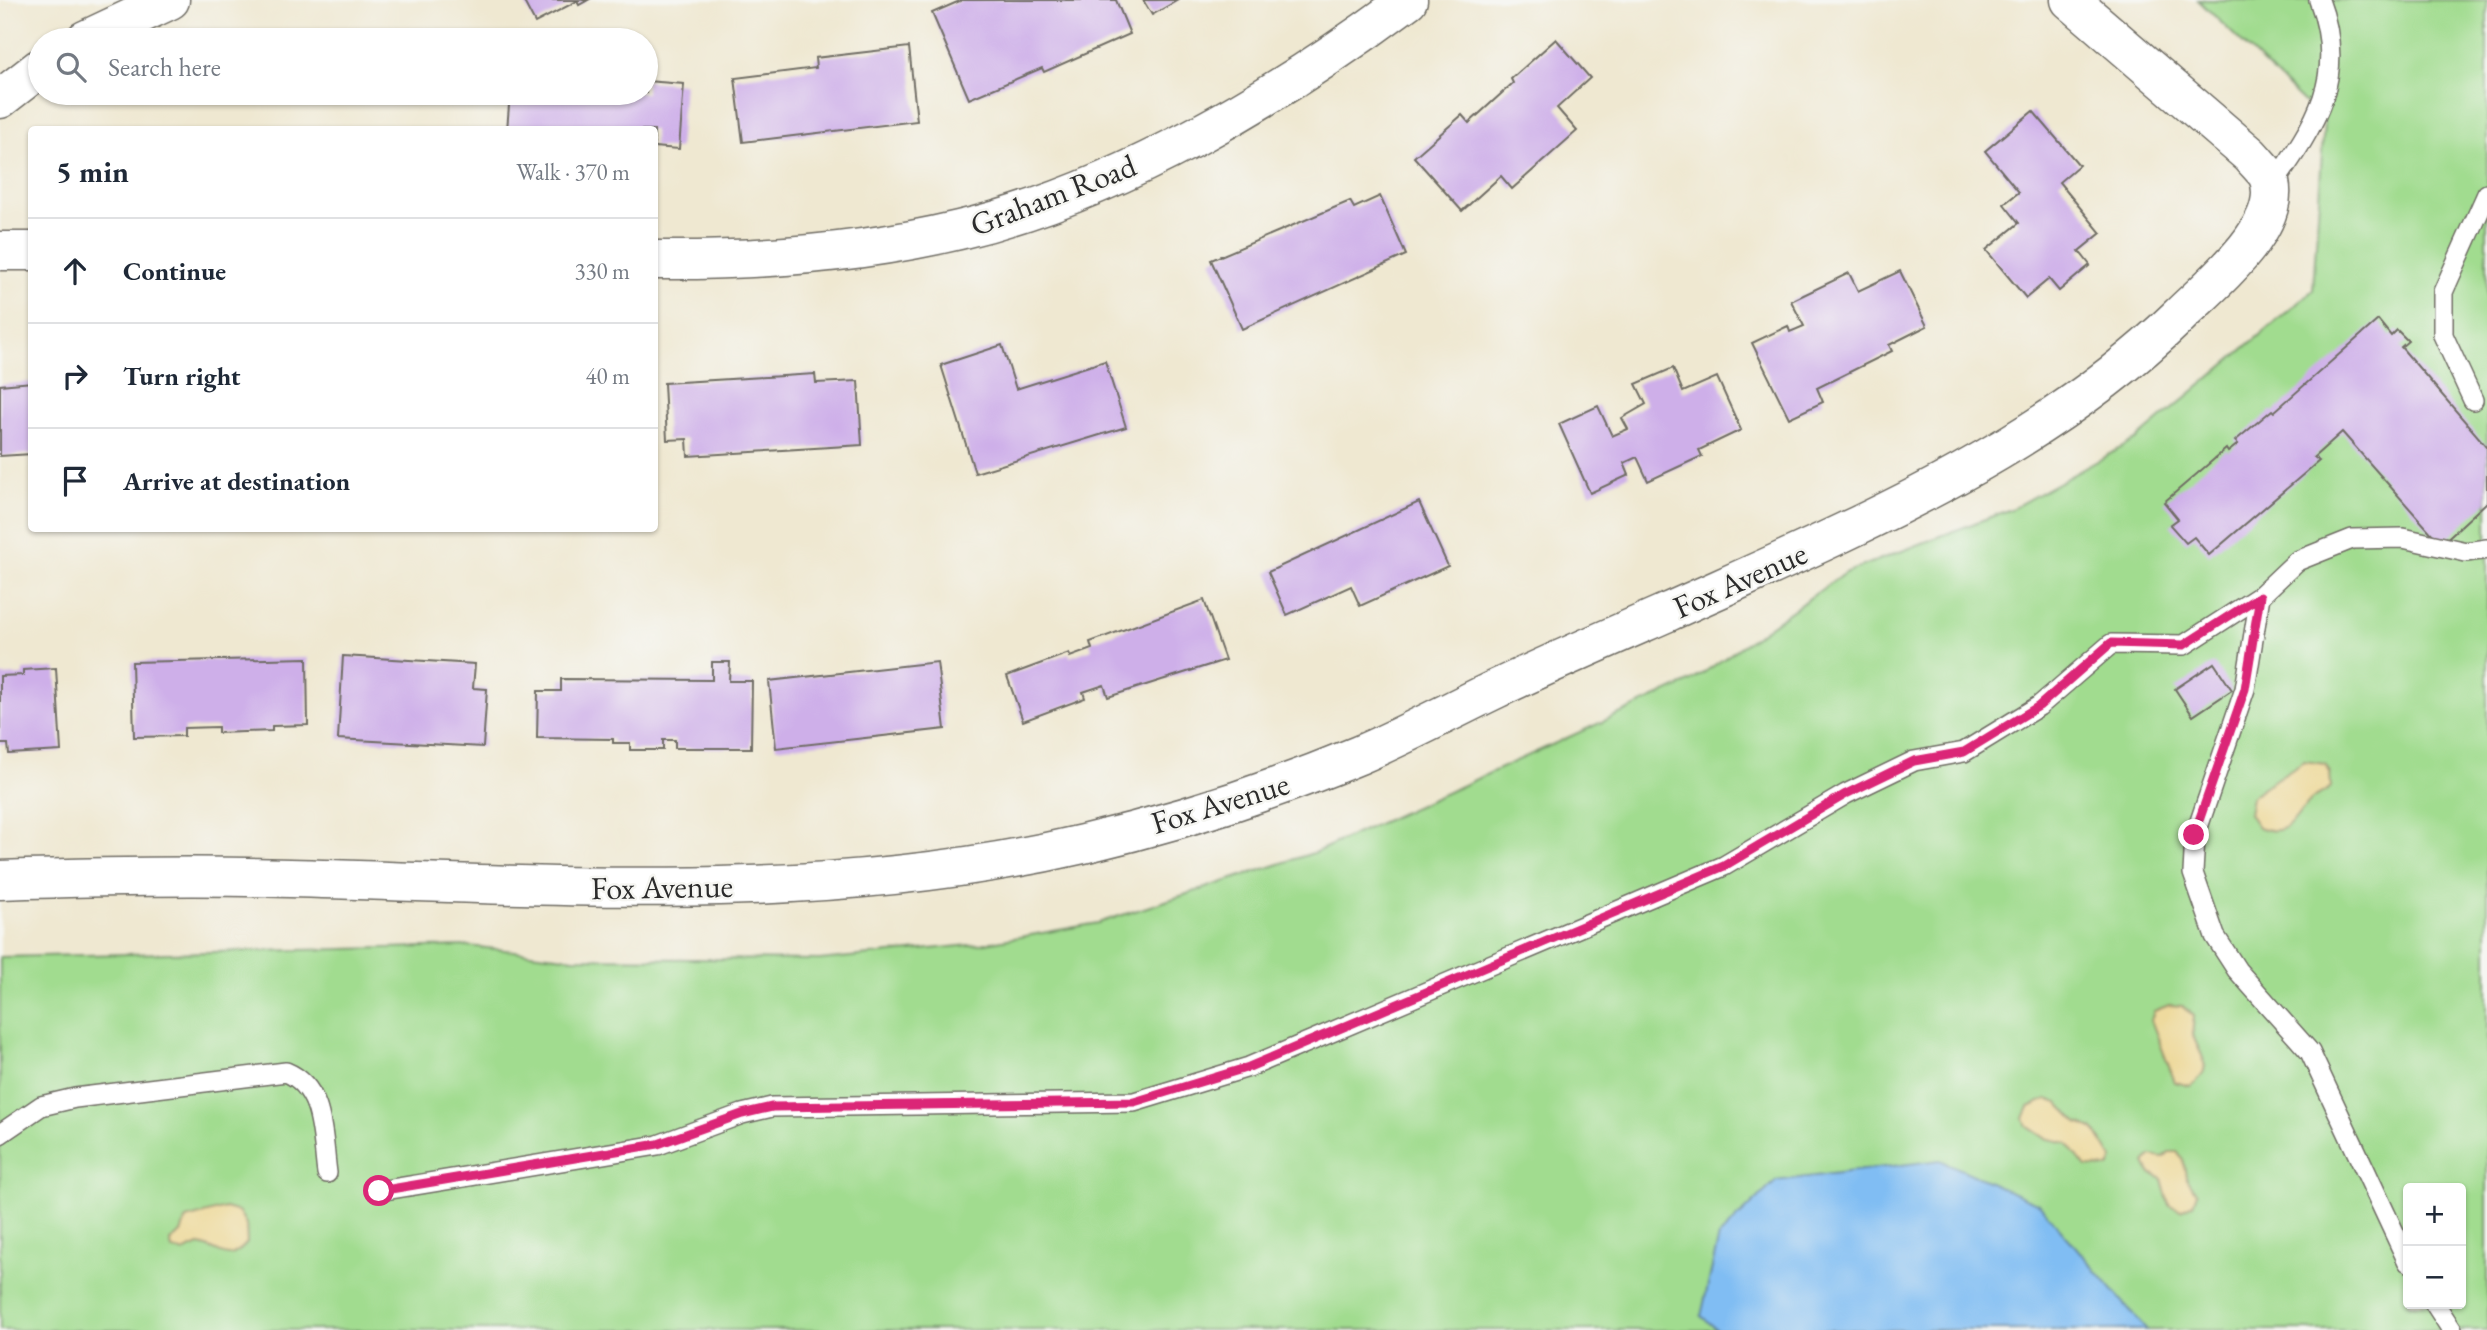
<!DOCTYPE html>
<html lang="en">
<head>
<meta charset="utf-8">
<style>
	body { margin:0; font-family:"EB Garamond",serif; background:#f6f6f7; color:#1f2937 }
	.controls { position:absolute; right:21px; bottom:21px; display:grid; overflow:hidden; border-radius:7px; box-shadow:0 2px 5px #0004 }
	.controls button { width:63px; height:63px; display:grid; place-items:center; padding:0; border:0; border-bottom:2px solid #e0e1e3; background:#fff; color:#1f2937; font:35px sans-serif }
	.stop { position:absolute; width:21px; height:21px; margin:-16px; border:5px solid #db2777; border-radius:50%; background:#fff }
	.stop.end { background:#db2777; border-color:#fff; box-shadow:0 2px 7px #0008 }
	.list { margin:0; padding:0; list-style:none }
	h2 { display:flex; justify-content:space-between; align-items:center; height:91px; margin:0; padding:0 28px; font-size:30px }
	h2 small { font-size:23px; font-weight:400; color:#747a83 }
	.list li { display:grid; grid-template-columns:46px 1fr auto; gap:21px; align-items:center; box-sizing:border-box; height:105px; padding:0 28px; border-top:2px solid #e0e1e3 }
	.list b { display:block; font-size:26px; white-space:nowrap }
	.list em { font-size:23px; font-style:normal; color:#747a83 }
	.icon { flex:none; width:38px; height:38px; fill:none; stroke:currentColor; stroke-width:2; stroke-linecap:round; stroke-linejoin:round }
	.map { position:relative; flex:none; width:2487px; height:1330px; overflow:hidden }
	.search { position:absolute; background:#fff; box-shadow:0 2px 5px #0004; left:28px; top:28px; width:630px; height:77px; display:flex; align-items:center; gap:18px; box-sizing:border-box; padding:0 24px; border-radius:38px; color:#747a83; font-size:26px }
	.panel { position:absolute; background:#fff; box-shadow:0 2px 5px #0004; left:28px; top:126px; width:630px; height:406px; border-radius:7px }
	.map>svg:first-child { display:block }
</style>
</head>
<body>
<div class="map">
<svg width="2487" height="1330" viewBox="0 0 2487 1330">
	<rect width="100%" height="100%" fill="#f6f6f2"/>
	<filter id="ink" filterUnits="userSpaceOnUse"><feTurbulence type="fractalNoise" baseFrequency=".0143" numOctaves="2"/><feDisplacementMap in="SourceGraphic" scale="14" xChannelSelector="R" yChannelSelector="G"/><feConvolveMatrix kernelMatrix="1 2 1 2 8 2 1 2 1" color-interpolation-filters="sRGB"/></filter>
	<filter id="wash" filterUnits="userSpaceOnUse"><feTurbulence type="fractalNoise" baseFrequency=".00686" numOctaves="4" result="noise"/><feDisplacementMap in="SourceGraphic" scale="28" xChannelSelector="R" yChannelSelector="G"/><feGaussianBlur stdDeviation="1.57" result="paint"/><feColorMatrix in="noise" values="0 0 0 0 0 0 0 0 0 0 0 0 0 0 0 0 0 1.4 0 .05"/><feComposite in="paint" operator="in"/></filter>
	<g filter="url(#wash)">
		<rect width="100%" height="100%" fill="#efe8d1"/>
		<!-- green -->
		<path fill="#a1dc8f" stroke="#66845d" stroke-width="2" fill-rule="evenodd" d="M2198,0H2487V1330H0V957L469,946L574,958L820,960L980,944L1098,923L1316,852L1692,681L1845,573L2011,509L2137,439L2313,290L2324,122ZM2408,1188H2461V1304H2408Z"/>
		<!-- sand -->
		<g fill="#eeda9e" stroke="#8c8264" stroke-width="2">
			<path d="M2304,761L2325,764L2330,772L2331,787C2325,793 2318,794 2312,799C2295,813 2291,840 2258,827L2249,814L2252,797L2259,790Z"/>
			<path d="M2169,1005L2183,1006L2194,1016C2194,1022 2192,1029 2193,1034C2197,1053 2219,1068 2190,1086L2175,1082L2151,1020L2154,1011Z"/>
			<path d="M2047,1099L2058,1103L2078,1123L2095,1130L2113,1159L2109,1168L2086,1167L2067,1143L2045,1138L2027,1126L2024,1118L2029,1107Z"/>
			<path d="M2169,1152H2177L2183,1158L2186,1177L2197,1194L2193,1204L2181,1210L2169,1205L2162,1179L2150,1173L2145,1163L2151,1156L2163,1158Z"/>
			<path d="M225,1208L239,1212L246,1224L247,1243C226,1267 221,1248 199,1245L183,1252L172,1249L170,1241L181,1233L186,1219Z"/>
		</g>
		<!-- water -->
		<path fill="#80bdf3" stroke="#56748f" stroke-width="2" d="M1940,1160L2039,1204L2147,1330H1718L1701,1316L1719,1236L1776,1181Z"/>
		<g id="blocks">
			<!-- building -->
			<g fill="#ceafe9">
				<path d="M523,0H588L579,5L577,1L535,23Z"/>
				<path d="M962,0H1116L1130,34L1044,72L1042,68L969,99L932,13Z"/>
				<path d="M1143,0H1178L1152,15Z"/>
				<path d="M1556,39L1590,78L1557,108L1577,131L1512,189L1501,176L1462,211L1414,157L1462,115L1469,123L1513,83L1511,79Z"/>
				<path d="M909,47L917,121L743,142L735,78L816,68L815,58Z"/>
				<path d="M646,81L684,84L679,149L654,147V130H507L510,93H646Z"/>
				<path d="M2033,111L2079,165L2059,182L2101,233L2079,251L2090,265L2059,291L2049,279L2026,298L1986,250L2019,223L2004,204L2019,192L1985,151Z"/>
				<path d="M1380,196L1406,255L1242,329L1211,260L1350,201L1354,208Z"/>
				<path d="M1900,271L1927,326L1889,345L1892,351L1817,388L1823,402L1789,418L1752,343L1788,326L1790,332L1804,326L1791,301L1849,273L1858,291Z"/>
				<path d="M2378,320L2391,336L2397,330L2408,341L2401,347L2487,447V502L2441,544L2342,432L2314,457L2319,461L2209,555L2194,537L2186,543L2170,525L2178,519L2164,502L2226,449L2228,452L2238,444L2235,441L2272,410L2274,412Z"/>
				<path d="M1002,345L1016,389L1105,361L1126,427L975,473L941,365Z"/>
				<path d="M1673,368L1683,392L1717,377L1741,430L1699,450L1702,456L1648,481L1637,457L1624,463L1629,475L1590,493L1559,424L1598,406L1612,436L1628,429L1622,418L1646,404L1636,384Z"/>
				<path d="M815,374L816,383L858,381L862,445L688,456L687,439L667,440L664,383Z"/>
				<path d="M32,382V454L0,456V385Z"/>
				<path d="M1419,502L1448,566L1360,606L1351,586L1287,615L1268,572Z"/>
				<path d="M1204,600L1225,660L1108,697L1104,685L1083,692L1085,698L1023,721L1007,676L1069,653L1070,657L1092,649L1090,642Z"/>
				<path d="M343,656L475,664L473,688L487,689L483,747L338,739Z"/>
				<path d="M307,658L308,725L272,726V731L218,733V727L184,728V736L134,737L132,662Z"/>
				<path d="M712,662H730L729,681H752L751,748H675V740H663V750H630V743H613V739L537,738L538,691H561V679L712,680Z"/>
				<path d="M937,662L945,729L776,748L769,681Z"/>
				<path d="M2214,663L2232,690L2193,716L2175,689Z"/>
				<path d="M56,668L61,751L9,754L8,744H0V676L23,675V670Z"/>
			</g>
		</g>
	</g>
	<g filter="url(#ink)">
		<use href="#blocks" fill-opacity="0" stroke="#706d65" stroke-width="2"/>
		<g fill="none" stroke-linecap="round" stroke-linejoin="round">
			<!-- lane casing -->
			<g stroke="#706d65" stroke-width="22">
				<g id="lane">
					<path d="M2270,189C2313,127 2349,79 2319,0"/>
					<path d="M2473,400L2443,335V292L2487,194"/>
					<path d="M2260,596L2245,689L2195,836L2193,873L2215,936L2237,970L2310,1052L2408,1262"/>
					<path d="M0,1134L41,1106L75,1098L286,1072C325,1088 322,1137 327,1173"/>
					<path d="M379,1191L658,1145L742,1114L772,1107L1134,1102L1249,1067L1724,866L1846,794L1914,761L1964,752L2039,706L2111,644L2184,645L2260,596L2297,561L2352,539L2403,538L2466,552L2487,549"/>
					<path d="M2435,1304L2452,1330"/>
				</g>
			</g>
			<!-- street casing -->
			<g stroke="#706d65" stroke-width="41">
				<g id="street">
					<path d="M85,40L170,0"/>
					<path d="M0,99L40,68"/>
					<path d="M0,251H32"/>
					<path d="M654,260C757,261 859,254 959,230C1117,193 1279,96 1408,0"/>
					<path d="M0,880C96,877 194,875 290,878C555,885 822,905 1083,844C1177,822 1270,792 1359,755C1406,735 1450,711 1496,689C1553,662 1611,637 1668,612C1845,532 2039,453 2179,316C2210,285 2290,223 2267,174C2266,173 2251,156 2250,155L2070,0"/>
				</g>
			</g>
			<!-- lane -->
			<use href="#lane" stroke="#fff" stroke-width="19"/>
			<!-- street -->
			<use href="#street" stroke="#fff" stroke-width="38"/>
		</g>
	</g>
	<g fill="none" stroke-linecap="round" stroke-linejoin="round" filter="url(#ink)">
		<!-- route -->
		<path stroke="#db2777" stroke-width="9" d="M379,1191L658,1144L742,1114L772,1107L1134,1102L1249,1067L1724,866L1846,794L1914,761L1964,752L2039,706L2111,643L2184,645L2260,596L2245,689L2194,835"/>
	</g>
	<g text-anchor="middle" stroke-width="5" stroke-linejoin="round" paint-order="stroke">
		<!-- street labels -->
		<g font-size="32" fill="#2b2b2b" stroke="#f6f6f2">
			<text transform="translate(1053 195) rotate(-21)" y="11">Graham Road</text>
			<text transform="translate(1740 580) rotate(-24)" y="11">Fox Avenue</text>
			<text transform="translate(1220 803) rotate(-17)" y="11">Fox Avenue</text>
			<text transform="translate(662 887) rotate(-1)" y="11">Fox Avenue</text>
		</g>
	</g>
</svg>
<div class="controls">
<button>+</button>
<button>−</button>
</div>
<div class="stop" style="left:379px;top:1191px"></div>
<div class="stop end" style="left:2194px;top:835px"></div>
<div class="search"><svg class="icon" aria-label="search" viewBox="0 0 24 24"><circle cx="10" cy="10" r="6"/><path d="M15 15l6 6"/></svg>Search here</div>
<section class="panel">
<h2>5 min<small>Walk · 370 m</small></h2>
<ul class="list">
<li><svg class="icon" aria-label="ahead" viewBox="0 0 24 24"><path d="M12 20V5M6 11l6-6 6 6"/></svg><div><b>Continue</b></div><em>330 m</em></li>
<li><svg class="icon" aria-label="right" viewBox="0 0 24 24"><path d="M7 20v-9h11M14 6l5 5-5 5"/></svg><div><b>Turn right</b></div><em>40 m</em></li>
<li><svg class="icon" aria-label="arrive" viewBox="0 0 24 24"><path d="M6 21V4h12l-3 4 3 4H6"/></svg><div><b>Arrive at destination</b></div></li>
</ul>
</section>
</div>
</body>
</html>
